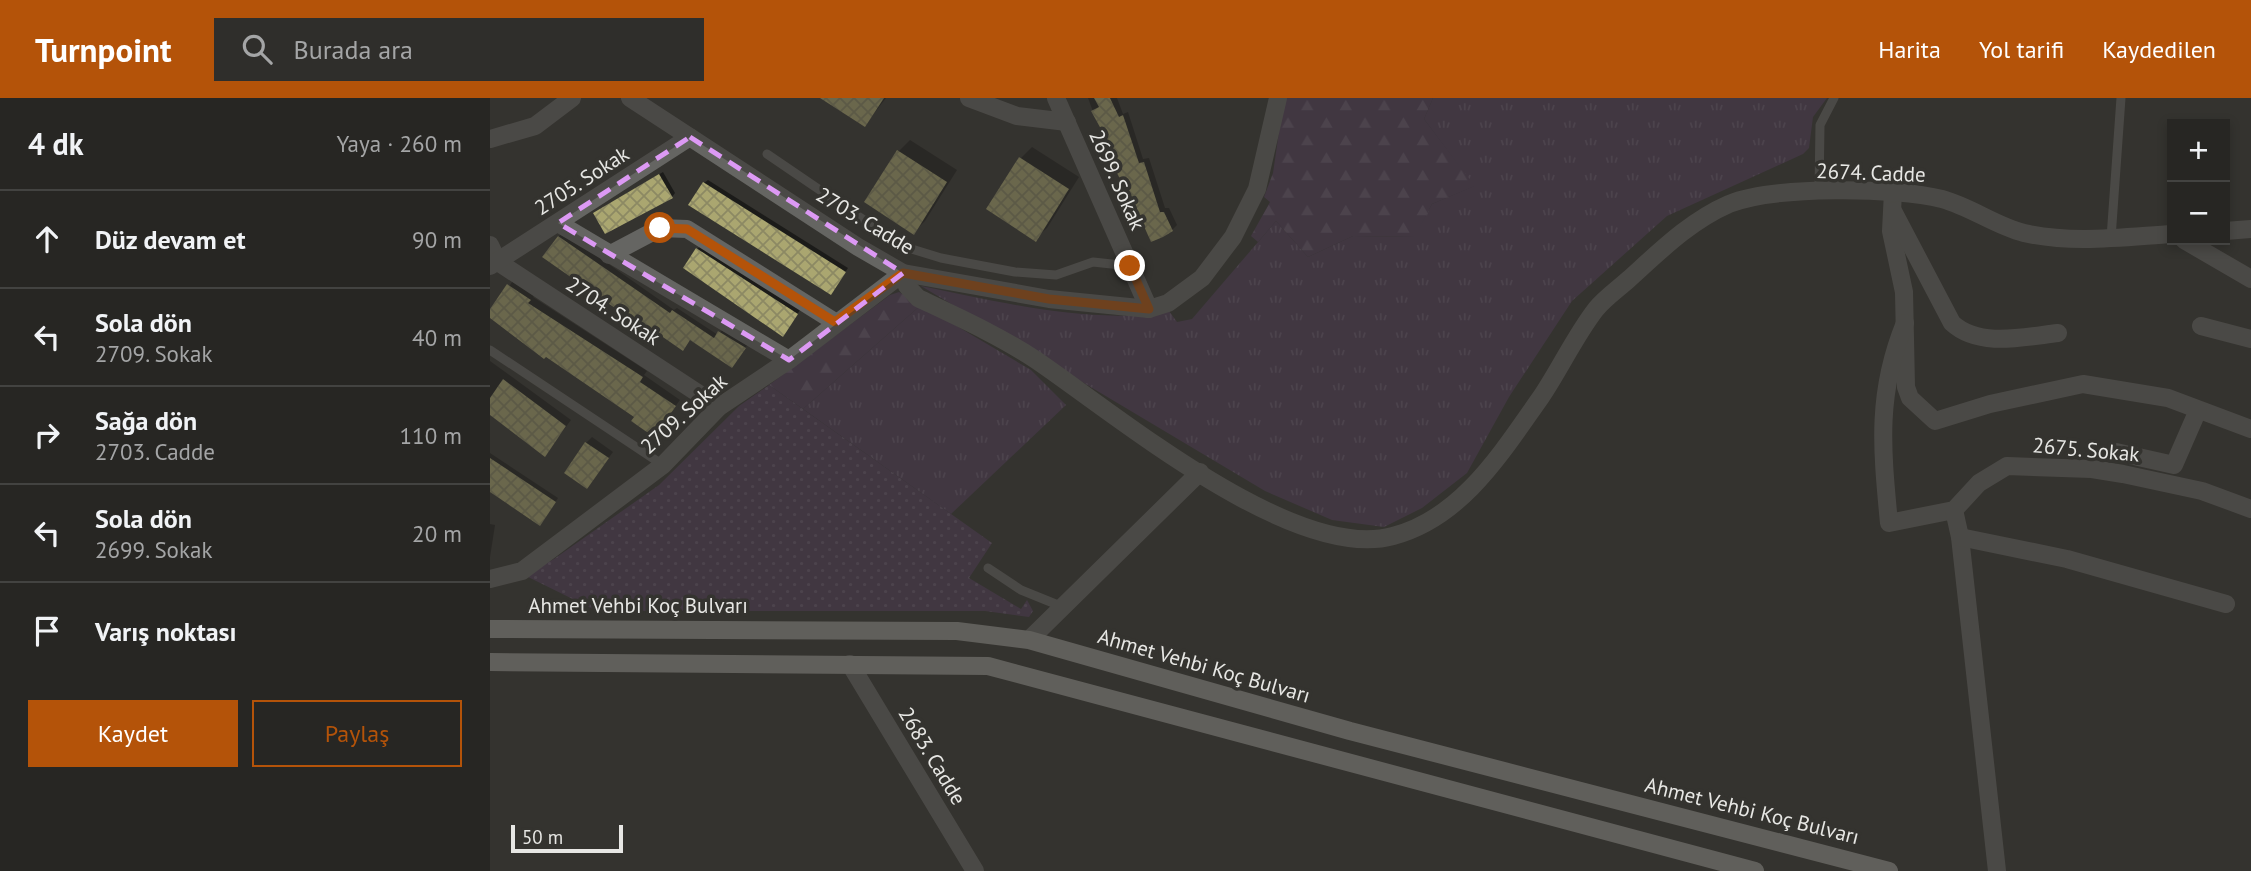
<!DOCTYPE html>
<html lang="tr">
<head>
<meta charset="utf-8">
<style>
	body { margin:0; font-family:"PT Sans",sans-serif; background:#2f2e2b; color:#f1f3f6 }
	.controls { position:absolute; right:21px; top:21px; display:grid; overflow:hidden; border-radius:0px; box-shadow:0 4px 10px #0003 }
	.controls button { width:63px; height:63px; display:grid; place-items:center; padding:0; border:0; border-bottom:2px solid #434341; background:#272623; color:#f1f3f6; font:35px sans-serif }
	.scale { position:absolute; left:21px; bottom:18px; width:112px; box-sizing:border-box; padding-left:7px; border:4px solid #e7e7e4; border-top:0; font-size:19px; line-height:24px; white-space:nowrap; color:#e7e7e4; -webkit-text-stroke:5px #34332f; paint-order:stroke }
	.stop { position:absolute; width:21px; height:21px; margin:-16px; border:5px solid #b45309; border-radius:50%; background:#fff }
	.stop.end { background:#b45309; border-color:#fff; box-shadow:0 2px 7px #0008 }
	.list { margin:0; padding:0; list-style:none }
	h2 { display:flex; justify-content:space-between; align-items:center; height:91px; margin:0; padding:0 28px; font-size:30px }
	h2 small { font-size:23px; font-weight:400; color:#a4a5a6 }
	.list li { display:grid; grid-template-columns:46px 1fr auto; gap:21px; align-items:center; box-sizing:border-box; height:98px; padding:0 28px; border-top:2px solid #434341 }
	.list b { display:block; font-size:26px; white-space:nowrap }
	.list p { margin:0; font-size:23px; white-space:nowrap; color:#a4a5a6 }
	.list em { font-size:23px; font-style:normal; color:#a4a5a6 }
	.actions { display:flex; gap:14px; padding:21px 28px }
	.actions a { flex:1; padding:16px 0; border:2px solid #b45309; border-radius:0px; text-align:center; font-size:24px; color:#b45309 }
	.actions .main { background:#b45309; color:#fff }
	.icon { flex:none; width:38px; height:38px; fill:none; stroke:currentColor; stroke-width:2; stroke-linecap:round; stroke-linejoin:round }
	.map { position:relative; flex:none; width:1761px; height:773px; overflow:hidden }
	header { display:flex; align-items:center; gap:42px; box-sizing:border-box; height:98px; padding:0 35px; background:#b45309; color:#fff }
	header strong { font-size:33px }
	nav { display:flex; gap:38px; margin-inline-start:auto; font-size:24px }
	.search { width:490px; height:63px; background:#2f2e2b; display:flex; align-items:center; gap:18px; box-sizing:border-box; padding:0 24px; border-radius:0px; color:#a4a5a6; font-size:26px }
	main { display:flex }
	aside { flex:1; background:#272623 }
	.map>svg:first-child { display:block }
</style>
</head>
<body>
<header>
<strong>Turnpoint</strong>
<div class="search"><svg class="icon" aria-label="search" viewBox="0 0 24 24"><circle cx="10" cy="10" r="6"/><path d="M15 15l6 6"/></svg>Burada ara</div>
<nav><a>Harita</a><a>Yol tarifi</a><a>Kaydedilen</a></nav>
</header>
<main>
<aside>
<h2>4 dk<small>Yaya · 260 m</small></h2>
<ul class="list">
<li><svg class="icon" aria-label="ahead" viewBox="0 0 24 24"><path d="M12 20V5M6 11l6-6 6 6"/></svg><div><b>Düz devam et</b></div><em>90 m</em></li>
<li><svg class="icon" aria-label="left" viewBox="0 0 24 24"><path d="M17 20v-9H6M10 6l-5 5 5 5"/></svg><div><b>Sola dön</b><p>2709. Sokak</p></div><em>40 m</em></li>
<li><svg class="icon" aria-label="right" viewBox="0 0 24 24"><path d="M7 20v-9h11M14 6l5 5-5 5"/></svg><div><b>Sağa dön</b><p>2703. Cadde</p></div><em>110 m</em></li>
<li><svg class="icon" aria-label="left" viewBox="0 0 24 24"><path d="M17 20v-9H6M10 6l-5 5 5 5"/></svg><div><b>Sola dön</b><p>2699. Sokak</p></div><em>20 m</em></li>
<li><svg class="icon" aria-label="arrive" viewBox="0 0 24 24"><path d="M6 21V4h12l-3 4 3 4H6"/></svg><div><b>Varış noktası</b></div></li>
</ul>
<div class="actions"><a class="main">Kaydet</a><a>Paylaş</a></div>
</aside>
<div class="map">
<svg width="1761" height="773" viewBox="0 0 1761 773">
	<defs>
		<pattern id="grass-tufts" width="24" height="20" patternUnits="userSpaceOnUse" patternTransform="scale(1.75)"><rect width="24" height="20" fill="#503c58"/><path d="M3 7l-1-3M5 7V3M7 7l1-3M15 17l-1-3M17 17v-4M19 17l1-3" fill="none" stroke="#695870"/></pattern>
		<pattern id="forest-firs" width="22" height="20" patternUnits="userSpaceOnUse" patternTransform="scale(1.75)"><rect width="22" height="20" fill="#503c58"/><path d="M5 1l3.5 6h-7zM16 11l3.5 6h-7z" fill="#695870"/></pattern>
		<pattern id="park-dots" width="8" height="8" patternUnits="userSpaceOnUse" patternTransform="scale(1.75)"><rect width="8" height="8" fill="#503c58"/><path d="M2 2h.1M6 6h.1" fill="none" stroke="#695870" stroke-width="1.8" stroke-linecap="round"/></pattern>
		<pattern id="building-cross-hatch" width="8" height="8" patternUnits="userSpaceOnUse" patternTransform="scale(1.75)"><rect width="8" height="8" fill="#aaa670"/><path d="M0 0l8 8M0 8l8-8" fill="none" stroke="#8c8963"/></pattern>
	</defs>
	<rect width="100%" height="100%" fill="#34332f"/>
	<!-- grass -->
	<g fill="url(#grass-tufts)">
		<path d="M943,0H1337L1323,19L1319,50L1313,56L1177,118L1082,203L1019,299L977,375L932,410L894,429L842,422L775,393L431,188C506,203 604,228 679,213L687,224L702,221L786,123L818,159L863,138L924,139L942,106L984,88L934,21Z"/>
		<path d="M431,207L541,272L576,307L461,416L313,311Z"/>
	</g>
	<!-- forest -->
	<g fill="url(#forest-firs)">
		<path d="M794,0H943L934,21L985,88L942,106L925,139L863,138L818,159L786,123L768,144L761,138L780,104L774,99L783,75Z"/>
		<path d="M409,194L431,207L313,311L279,287L400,197Z"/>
	</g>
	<!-- park -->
	<path fill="url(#park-dots)" d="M279,287L502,445L479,480L531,511L537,502L543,513L539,519L495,513H107L34,477L64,461L169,387L249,308Z"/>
	<!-- shadow -->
	<g fill="#0007">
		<path d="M333,0H396L375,27Z"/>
		<path d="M598,0H627L633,16L638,14L653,61L659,60L675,110H679L687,127L682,132L653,124L641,109L646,104L624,63L628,58L605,19Z"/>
		<path d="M420,42L467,72L435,123L424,134L409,53Z"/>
		<path d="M542,49L589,79L557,130L545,141L531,60Z"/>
		<path d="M173,74L185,95L182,99L109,112Z"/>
		<path d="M218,82L358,170L344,191L214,85Z"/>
		<path d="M70,137L90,146L184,212L187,210L228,237L233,231L258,246L245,265L67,141Z"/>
		<path d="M211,148L310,212L296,233L207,151Z"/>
		<path d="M24,181L45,196L43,199L157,273L154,277L190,302L164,337L146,318L33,244L0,218Z"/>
		<path d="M0,263L81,322L55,357L0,314Z"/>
		<path d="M102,339L123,354L97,389L96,345Z"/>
		<path d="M0,355L68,400L53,423L0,391Z"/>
		<path d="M0,426L5,427L0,459Z"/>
	</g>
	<!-- building -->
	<g fill="url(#building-cross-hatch)">
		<path d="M330,0H394L375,29Z"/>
		<path d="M604,0H620L629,19L633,17L649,65L654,64L670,114H674L683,133L673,139L661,144L653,126L649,128L639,109L645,106L634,82L631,83L621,63L626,58L601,13L609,9Z"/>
		<path d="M407,52L457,84L424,137L374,104Z"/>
		<path d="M529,59L579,91L546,144L496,111Z"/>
		<path d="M169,76L183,100L115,136L103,115Z"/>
		<path d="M213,84L356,174L341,197L198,107Z"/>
		<path d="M68,138L180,215L182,212L224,240L228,233L256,250L242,270L200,242L193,253L157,228L155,231L52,159Z"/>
		<path d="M206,150L308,216L293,239L193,170Z"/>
		<path d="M17,186L41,202L38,205L153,279L150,284L186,308L164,339L141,323L144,319L56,259L54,261L0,220V211Z"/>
		<path d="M13,281L76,328L55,359L0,317V300Z"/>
		<path d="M95,344L119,360L97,391L74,375Z"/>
		<path d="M0,360L66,404L50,428L0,394Z"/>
	</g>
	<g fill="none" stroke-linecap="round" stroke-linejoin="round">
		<!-- service -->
		<g stroke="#656562" stroke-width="9">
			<path d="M277,56L412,148L451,160L525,174L566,177L603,164L640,168"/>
			<path d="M1329,93L1330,27L1344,0"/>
			<path d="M1621,140L1631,0"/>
			<path d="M0,252L173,367"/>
			<path d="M498,470L531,492L573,509"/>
		</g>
		<!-- minor -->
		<g stroke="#656562" stroke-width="18">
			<path d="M140,0L368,149L413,175L559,201L659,211L678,205L712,180L743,139L767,91L788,0"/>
			<path d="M479,0L527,18L577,24"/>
			<path d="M566,0L659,211"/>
			<path d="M0,41L45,28L82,0"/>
			<path d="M1403,94L1401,133L1414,194L1416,289L1420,300L1445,323L1500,306L1593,286L1678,300L1761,331"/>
			<path d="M1403,113L1462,225C1489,250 1534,239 1568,235"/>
			<path d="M68,125L299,262"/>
			<path d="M1735,133L1761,131"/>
			<path d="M1694,142L1761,181"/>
			<path d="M0,147L8,164L229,309"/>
			<path d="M119,157L170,130L197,131L345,224"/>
			<path d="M0,168L200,39"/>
			<path d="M1415,225C1386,296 1392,351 1399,425L1464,412L1489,385L1517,368L1602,371L1633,376L1712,393L1761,411"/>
			<path d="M1711,228L1761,241"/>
			<path d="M1626,354L1684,367L1708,312"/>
			<path d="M1464,412L1470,439L1507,773"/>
			<path d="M1470,439L1577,461L1736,506"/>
			<path d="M0,481L32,473L173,367L229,309L299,262L413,175L417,188L428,200C468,219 510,238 546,262C627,317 804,465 903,438C972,420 1012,354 1051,299C1070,271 1085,238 1106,211C1115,200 1128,191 1139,181C1170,153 1200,123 1239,106C1283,88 1406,89 1452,101C1481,109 1506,128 1534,135C1582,146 1634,139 1682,136"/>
			<path d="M539,542L710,374"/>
			<path d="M360,566L485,773"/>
		</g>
		<!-- primary -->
		<g stroke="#959590" stroke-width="18">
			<path d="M0,531L467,533L539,542L860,633L1399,773"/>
			<path d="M0,564L498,568L1265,773"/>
		</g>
	</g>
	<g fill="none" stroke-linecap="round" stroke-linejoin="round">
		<!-- route -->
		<path stroke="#b45309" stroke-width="9" d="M170,130L197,131L345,224L413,175L559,201L659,211L640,168"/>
	</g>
	<!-- marked area -->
	<path d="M0 0H1761V773H0ZM200,39L413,175L299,262L68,125Z" fill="#34332f" fill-opacity=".55" fill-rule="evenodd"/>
	<path fill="none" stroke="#dc99f4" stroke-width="5" stroke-dasharray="14 9" stroke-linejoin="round" d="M200,39L413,175L299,262L68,125Z"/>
	<g text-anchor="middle" stroke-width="7" stroke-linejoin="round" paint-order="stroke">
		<!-- street labels -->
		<g font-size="21" fill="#e7e7e4" stroke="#34332f">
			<text transform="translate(1381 75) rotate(2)" y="7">2674. Cadde</text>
			<text transform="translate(627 82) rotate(66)" y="7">2699. Sokak</text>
			<text transform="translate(92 83) rotate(-33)" y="7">2705. Sokak</text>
			<text transform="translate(375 123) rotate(31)" y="7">2703. Cadde</text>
			<text transform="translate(123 213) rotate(33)" y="7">2704. Sokak</text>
			<text transform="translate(194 316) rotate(-42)" y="7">2709. Sokak</text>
			<text transform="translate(1596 352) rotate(5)" y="7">2675. Sokak</text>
			<text x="148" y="515">Ahmet Vehbi Koç Bulvarı</text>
			<text transform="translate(714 568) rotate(16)" y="7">Ahmet Vehbi Koç Bulvarı</text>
			<text transform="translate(442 658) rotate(59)" y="7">2683. Cadde</text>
			<text transform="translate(1262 713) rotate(14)" y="7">Ahmet Vehbi Koç Bulvarı</text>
		</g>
	</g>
</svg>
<div class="controls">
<button>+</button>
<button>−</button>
</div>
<div class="scale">50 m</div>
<div class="stop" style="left:170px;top:130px"></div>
<div class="stop end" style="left:640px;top:168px"></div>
</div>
</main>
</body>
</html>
